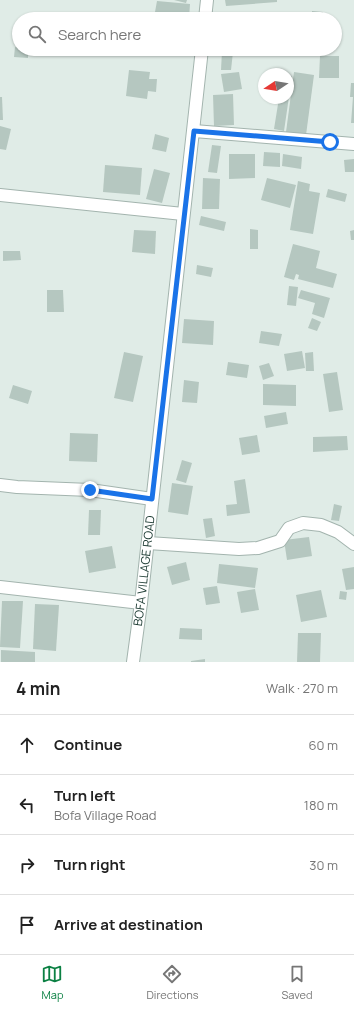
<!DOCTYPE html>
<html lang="en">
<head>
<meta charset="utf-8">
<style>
	body { margin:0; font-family:Manrope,sans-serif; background:#f6f6f6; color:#222 }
	.compass { position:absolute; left:258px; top:68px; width:36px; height:36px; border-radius:50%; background:#fff; box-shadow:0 1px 3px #0004; rotate:258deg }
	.stop { position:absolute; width:12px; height:12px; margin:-9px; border:3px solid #1a73e8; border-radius:50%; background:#fff }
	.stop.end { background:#1a73e8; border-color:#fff; box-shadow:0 1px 4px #0008 }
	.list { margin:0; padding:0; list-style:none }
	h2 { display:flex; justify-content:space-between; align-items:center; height:52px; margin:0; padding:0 16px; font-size:17px }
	h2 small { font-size:13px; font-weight:400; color:#767676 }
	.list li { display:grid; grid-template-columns:26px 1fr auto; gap:12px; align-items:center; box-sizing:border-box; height:60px; padding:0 16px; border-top:1px solid #e0e0e0 }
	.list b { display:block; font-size:15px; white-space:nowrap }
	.list p { margin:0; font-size:13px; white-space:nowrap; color:#767676 }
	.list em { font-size:13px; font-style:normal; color:#767676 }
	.icon { flex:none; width:22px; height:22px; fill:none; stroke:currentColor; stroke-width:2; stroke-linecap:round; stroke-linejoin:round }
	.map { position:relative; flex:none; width:354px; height:662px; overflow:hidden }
	.search { position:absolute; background:#fff; box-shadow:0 1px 3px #0004; left:12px; right:12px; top:12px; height:44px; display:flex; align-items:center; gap:10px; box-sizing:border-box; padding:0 14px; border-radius:22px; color:#767676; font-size:15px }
	.sheet { height:292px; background:#fff }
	nav { display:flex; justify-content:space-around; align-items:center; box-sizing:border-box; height:56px; border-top:1px solid #e0e0e0; background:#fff; font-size:11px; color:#767676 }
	nav a { display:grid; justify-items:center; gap:2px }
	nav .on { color:#0b8043 }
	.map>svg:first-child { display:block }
</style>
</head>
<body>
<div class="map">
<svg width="354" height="662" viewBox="0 0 354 662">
	<rect width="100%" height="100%" fill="#e0ece7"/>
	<!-- building -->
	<g fill="#b5c7c0">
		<path d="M174,0H187L186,3Z"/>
		<path d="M225,0H277V2L226,6Z"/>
		<path d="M157,1L190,4L189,19H174L175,14L155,12Z"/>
		<path d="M312,11L323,12L322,19H312Z"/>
		<path d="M15,47L19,48V49H28V58L14,57Z"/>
		<path d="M80,49H108L107,53L80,50Z"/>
		<path d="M222,51L233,52L231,70H221Z"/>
		<path d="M320,56H339V78H319Z"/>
		<path d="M129,70L150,72L149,79H157L156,92L148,91L147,99L126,96Z"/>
		<path d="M239,72L242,89L224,92L221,74Z"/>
		<path d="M294,72L314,75L306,135L286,132Z"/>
		<path d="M288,75L292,76L284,131L274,129L279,98H288Z"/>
		<path d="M351,83H354V123H351L353,97H350Z"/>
		<path d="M233,94L234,125L214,126L213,95Z"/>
		<path d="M0,97H2L3,120H0Z"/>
		<path d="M0,126L11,129L6,150L0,149Z"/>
		<path d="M155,134L169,138L166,152L152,149Z"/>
		<path d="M212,145L221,146L217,173L208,172Z"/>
		<path d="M264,152L280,153V167L263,166Z"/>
		<path d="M229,154H255V178L229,179Z"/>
		<path d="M283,154L302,157L301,169L282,166Z"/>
		<path d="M354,159V172H345L344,160Z"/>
		<path d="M105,165L142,168L140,195L103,192Z"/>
		<path d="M154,169L170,173L162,203L146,199Z"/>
		<path d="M203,178L220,179L219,209H202Z"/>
		<path d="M267,178L296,185L290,208L261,200Z"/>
		<path d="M298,181L310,184L309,191L320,193L313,234L290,230Z"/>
		<path d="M328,189L347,194L345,202L326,197Z"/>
		<path d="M201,216L226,222L224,231L199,225Z"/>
		<path d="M250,229L258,230V249H250Z"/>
		<path d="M134,230L156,231L155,254L132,252Z"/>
		<path d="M354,230V240H351L350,231Z"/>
		<path d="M293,244L320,251L316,268L337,274L333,288L298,279L299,275L296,274L294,280L284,277Z"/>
		<path d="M3,251H20L21,260L3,261Z"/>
		<path d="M197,265L213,268L211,277L196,274Z"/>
		<path d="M289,286L298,287L296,306L287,305Z"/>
		<path d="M47,290H63L64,312H47Z"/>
		<path d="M301,290L330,298L324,318L312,314L315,303L298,298Z"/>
		<path d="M312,318L321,322L317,331L308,328Z"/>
		<path d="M184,319L214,321L213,345L182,343Z"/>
		<path d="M261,331L282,334L279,346L259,343Z"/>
		<path d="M302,351L305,368L287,371L284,354Z"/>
		<path d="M124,352L143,356L133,402L114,398Z"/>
		<path d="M313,352L314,371H306L305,353Z"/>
		<path d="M228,362L249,365L247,378L226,375Z"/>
		<path d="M269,363L274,376L263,380L259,366Z"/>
		<path d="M337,372L343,410L329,412L323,374Z"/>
		<path d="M184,380L199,382L197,403L182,402Z"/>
		<path d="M263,384L296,385V406L263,405Z"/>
		<path d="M13,385L32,391L28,404L9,398Z"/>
		<path d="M286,412L288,424L266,428L264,416Z"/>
		<path d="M70,433L98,434L97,462L69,461Z"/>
		<path d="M257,435L260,452L242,455L239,438Z"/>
		<path d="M347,436L348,450L313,452V437Z"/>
		<path d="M182,460L192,463L186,483L176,480Z"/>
		<path d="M245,479L250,513L227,516L226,505L237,504L234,481Z"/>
		<path d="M172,483L193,486L188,515L168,512Z"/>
		<path d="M334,504L342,506L339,521L331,520Z"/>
		<path d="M89,510H101L100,535H88Z"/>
		<path d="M212,518L215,536L206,538L203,519Z"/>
		<path d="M309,537L312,556L287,560L284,540Z"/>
		<path d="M112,546L116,568L89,573L85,551Z"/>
		<path d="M186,562L190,580L172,585L167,567Z"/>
		<path d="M219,564L258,568L255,588L217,583Z"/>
		<path d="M354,567V589L346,590L342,569Z"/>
		<path d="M217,586L220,603L206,605L203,588Z"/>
		<path d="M255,589L259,610L241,613L237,592Z"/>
		<path d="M321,590L327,617L301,622L296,595Z"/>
		<path d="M340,591L347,592L346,600L339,599Z"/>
		<path d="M2,601H23L20,648L0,647Z"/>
		<path d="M35,604L59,605L56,651L33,649Z"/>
		<path d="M180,628L202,629V640L179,639Z"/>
		<path d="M298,633H321L320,662H297Z"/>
		<path d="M1,650L35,652V662H1Z"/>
		<path d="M205,659V662H191V661Z"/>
	</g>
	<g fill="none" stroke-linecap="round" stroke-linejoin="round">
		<!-- minor casing -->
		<g stroke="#a3b4ae" stroke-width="14">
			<g id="minor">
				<path d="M205,19L207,0"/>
				<path d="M194,131L354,144"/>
				<path d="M0,195L183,214"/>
				<path d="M0,485L17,487L90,490L152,499"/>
				<path d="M148,543L239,549L258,548L280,541L289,528L303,523L321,525L338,532L354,544"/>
				<path d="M0,587L141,603"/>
				<path id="s1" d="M133,662L141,603L202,49"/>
			</g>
		</g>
		<!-- minor -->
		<use href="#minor" stroke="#fff" stroke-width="12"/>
	</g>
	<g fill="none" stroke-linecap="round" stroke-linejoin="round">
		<!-- route -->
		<path stroke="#1a73e8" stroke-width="5" d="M90,490L152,499L194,131L330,142"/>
	</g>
	<g text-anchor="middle" stroke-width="3" stroke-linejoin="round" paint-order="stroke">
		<!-- street labels -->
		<g font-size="12" fill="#203e36" stroke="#f1f8f5">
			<text dy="4" stroke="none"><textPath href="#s1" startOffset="92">BOFA VILLAGE ROAD</textPath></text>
		</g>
	</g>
</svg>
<svg class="compass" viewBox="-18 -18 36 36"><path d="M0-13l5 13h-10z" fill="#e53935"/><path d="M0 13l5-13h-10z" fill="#767676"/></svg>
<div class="stop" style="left:330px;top:142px"></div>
<div class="stop end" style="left:90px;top:490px"></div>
<div class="search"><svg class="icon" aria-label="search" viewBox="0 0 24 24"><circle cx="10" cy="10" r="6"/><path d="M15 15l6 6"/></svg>Search here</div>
</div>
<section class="sheet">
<h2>4 min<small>Walk · 270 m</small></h2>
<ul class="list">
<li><svg class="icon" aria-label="ahead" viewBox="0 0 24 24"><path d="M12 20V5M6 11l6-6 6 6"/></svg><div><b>Continue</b></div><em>60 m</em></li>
<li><svg class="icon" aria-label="left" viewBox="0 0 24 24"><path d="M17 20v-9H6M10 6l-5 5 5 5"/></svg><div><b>Turn left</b><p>Bofa Village Road</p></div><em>180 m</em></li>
<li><svg class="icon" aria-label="right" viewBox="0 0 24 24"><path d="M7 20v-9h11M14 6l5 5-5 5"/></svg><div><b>Turn right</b></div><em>30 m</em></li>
<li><svg class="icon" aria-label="arrive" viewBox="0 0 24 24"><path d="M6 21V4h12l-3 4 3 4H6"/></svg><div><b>Arrive at destination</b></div></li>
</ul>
</section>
<nav>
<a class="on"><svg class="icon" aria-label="map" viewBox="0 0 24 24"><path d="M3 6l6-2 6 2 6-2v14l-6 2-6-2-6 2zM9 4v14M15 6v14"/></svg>Map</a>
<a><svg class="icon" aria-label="directions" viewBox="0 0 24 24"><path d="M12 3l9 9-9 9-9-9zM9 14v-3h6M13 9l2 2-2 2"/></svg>Directions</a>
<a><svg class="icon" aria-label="saved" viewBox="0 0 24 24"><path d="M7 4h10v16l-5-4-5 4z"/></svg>Saved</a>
</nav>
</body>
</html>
